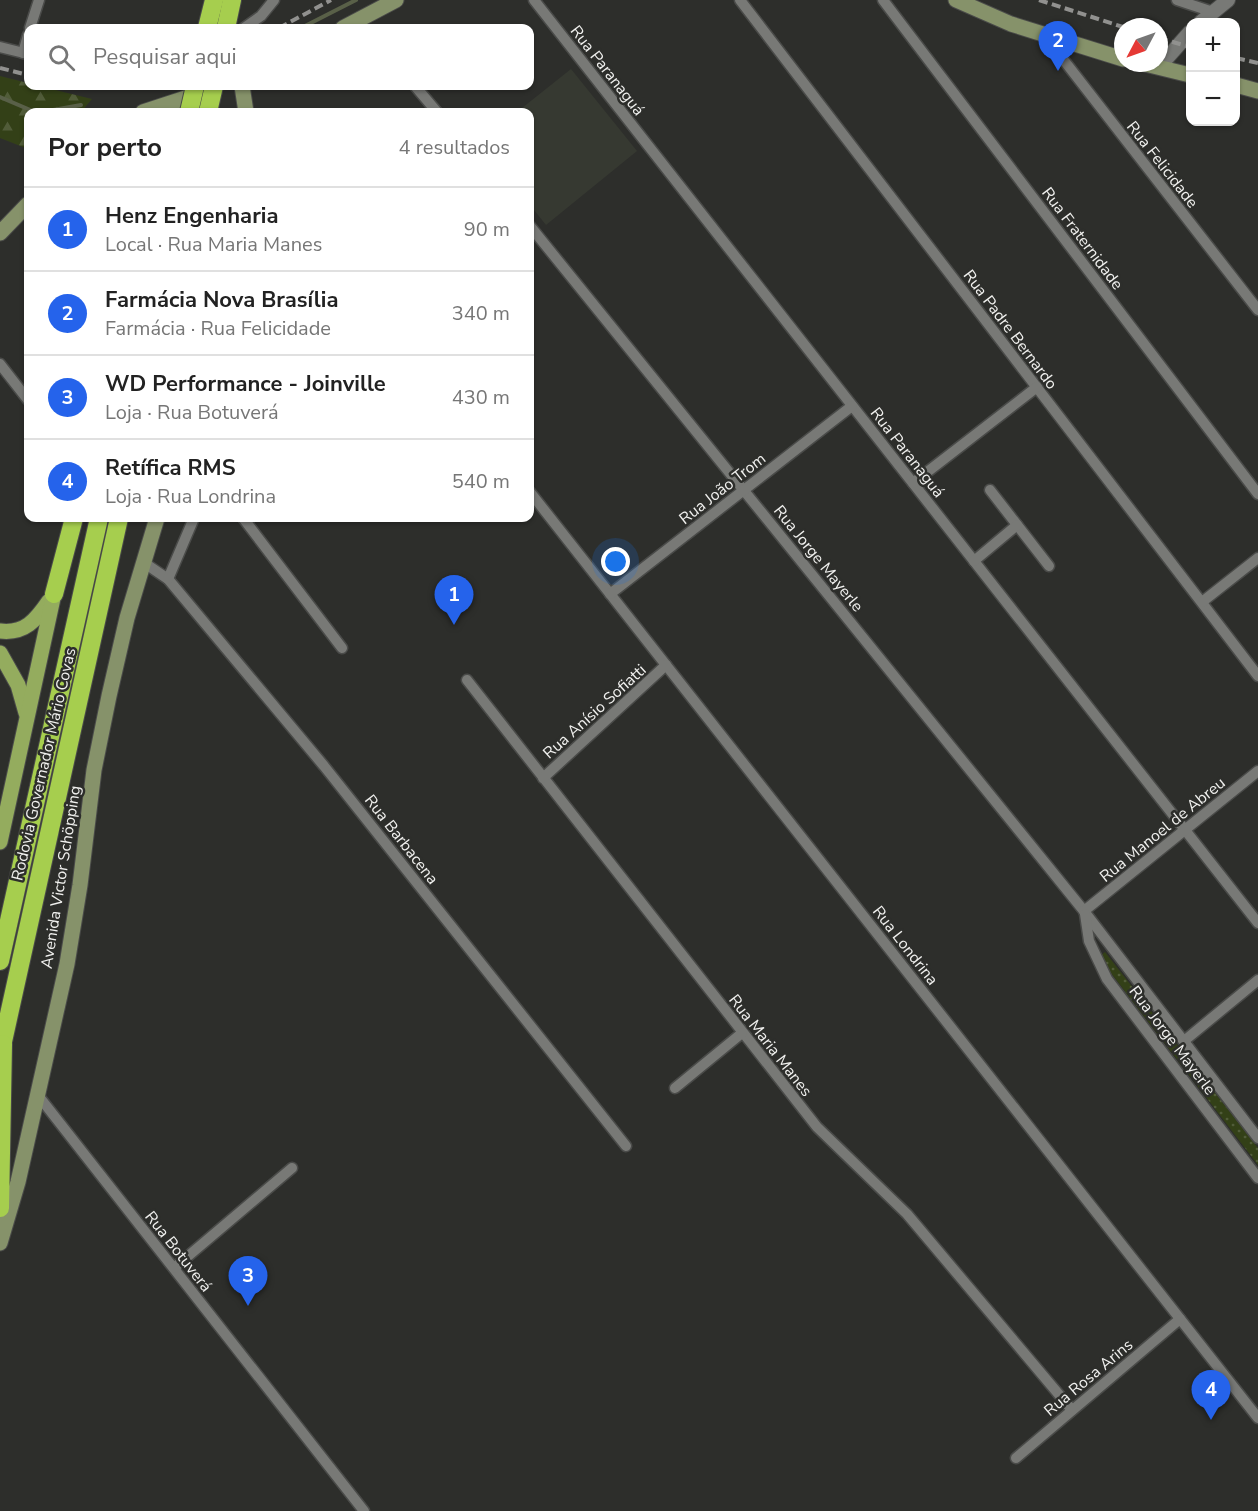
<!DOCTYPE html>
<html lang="pt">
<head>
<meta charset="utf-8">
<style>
	body { margin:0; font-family:"Nunito Sans",sans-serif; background:#f6f6f6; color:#222 }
	.controls { position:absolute; right:18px; top:18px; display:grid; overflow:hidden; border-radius:12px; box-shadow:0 2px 4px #0004 }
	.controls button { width:54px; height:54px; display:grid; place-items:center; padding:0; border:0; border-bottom:2px solid #e0e0e0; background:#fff; color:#222; font:30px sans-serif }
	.compass { position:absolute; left:1114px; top:18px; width:54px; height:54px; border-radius:50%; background:#fff; box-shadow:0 2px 4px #0004; rotate:229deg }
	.you { position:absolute; left:616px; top:562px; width:21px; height:21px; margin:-15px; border:4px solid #fff; border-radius:50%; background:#1a73e8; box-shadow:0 0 0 9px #1a73e833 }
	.badge { display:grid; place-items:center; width:39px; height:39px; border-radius:50%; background:#2563eb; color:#fff; font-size:20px; font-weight:700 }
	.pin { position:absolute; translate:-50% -50px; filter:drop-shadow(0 2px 3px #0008) }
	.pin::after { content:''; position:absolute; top:32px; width:21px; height:18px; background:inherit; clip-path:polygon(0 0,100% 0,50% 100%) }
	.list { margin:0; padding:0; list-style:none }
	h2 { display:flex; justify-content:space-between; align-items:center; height:78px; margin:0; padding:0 24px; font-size:26px }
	h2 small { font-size:20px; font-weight:400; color:#767676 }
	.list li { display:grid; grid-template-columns:39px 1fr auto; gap:18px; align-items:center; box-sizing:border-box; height:84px; padding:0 24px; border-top:2px solid #e0e0e0 }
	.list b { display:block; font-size:22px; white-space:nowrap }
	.list p { margin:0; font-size:20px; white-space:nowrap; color:#767676 }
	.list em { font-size:20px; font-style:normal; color:#767676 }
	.icon { flex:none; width:33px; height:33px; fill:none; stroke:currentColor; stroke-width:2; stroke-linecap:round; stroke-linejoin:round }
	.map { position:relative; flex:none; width:1258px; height:1511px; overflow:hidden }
	.search { position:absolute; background:#fff; box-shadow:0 2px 4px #0004; left:24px; top:24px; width:510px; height:66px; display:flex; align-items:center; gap:15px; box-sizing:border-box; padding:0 21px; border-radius:12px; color:#767676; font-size:22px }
	.panel { position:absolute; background:#fff; box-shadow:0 2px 4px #0004; left:24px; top:108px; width:510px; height:414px; border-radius:12px }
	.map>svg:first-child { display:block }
</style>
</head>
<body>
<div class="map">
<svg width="1258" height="1511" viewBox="0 0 1258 1511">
	<defs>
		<pattern id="grass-dots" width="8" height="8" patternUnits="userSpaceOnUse" patternTransform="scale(1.5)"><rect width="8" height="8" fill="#334017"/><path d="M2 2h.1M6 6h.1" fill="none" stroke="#515c39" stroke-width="1.8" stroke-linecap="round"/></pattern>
		<pattern id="forest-firs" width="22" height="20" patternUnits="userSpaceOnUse" patternTransform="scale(1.5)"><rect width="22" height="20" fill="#334017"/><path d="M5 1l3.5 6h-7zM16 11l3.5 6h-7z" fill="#515c39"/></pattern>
	</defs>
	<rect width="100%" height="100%" fill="#2d2e2b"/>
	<!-- built -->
	<path fill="#363931" d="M571,69L637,151L546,225L530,205V112H517Z"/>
	<!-- grass -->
	<path fill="url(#grass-dots)" d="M1105,952L1258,1148V1165L1101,960L1100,956Z"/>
	<!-- forest -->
	<path fill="url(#forest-firs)" d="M0,76L28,83V86H39L92,99L81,112H28V149L0,138Z"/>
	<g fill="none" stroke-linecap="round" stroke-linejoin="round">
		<!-- stream -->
		<g stroke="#596048" stroke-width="4">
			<path d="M301,28L356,0"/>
			<path d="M0,97L35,112"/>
			<path d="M42,112L81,105"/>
		</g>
		<!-- minor casing -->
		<g stroke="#4a4b49" stroke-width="13">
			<g id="minor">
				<path d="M534,0L1258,923"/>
				<path d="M740,0L1258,676"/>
				<path d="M883,0L1258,494"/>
				<path d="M1177,0L1213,12"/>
				<path d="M30,28L39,0"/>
				<path d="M244,28L261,16L274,0"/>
				<path d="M1045,36L1258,310"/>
				<path d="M0,47L28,54"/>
				<path d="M23,53L28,35"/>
				<path d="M415,86L437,112"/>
				<path d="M530,226L1084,911L1258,1138"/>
				<path d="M0,364L28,400"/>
				<path d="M913,483L1037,387"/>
				<path d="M990,490L1049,566"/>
				<path d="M530,492L1258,1418"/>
				<path d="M243,518L342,648"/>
				<path d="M974,561L1017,525"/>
				<path d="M143,562L168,579L324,766L626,1146"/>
				<path d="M168,579L194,518"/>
				<path d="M610,594L852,406"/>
				<path d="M1202,602L1258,558"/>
				<path d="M467,680L817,1127L907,1214L1072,1410"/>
				<path d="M543,778L666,665"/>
				<path d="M1084,911L1258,771"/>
				<path d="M1085,914L1089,941L1107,979L1258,1178"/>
				<path d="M1184,1041L1258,980"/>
				<path d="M675,1088L742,1033"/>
				<path d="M37,1094L364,1511"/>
				<path d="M174,1268L292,1168"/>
				<path d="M1016,1458L1180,1319"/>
			</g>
		</g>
		<!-- tertiary casing -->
		<g stroke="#4a4b49" stroke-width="16">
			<g id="tertiary">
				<path d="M1201,22L1228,0"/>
				<path d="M1159,67L1190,32"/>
			</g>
		</g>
		<!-- secondary casing -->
		<g stroke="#4a4b49" stroke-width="17">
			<g id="secondary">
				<path d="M956,0L1011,24L1123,59"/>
				<path d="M343,28L396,0"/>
				<path d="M1141,63L1190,75"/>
				<path d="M1236,85L1258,91"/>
				<path d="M242,86L246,112"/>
				<path d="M143,112L201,93"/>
				<path d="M0,233L28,204"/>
				<path d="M0,1243L18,1182L67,964L80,885L94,770L109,696L127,618L157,518"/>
			</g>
		</g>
		<!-- primary casing -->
		<g stroke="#4a4b49" stroke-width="17">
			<g id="primary">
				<path d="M0,631C25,634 36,620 49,601"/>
				<path d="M0,653L18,685L26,713"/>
				<path d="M0,842L54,594"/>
			</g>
		</g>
		<!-- motorway casing -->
		<g stroke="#4a4b49" stroke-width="20">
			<g id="motorway">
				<path d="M207,28L214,0"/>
				<path d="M226,28L232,0"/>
				<path d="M54,594L74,518"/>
				<path d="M0,961L99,518"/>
				<path d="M0,1055L119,518"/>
				<path d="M0,1208L3,1044"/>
			</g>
		</g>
		<!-- minor -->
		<use href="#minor" stroke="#787976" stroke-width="10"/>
		<!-- tertiary -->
		<use href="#tertiary" stroke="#787976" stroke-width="14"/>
		<!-- secondary -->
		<use href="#secondary" stroke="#86926a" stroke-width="15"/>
		<!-- primary -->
		<use href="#primary" stroke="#94ac5e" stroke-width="15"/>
		<!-- motorway -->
		<use href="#motorway" stroke="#a6ce4e" stroke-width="18"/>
		<!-- rail -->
		<g stroke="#91918f" stroke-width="4" stroke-dasharray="9 4.5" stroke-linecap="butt">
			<path d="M1039,0L1123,27"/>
			<path d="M279,28L331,0"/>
			<path d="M1159,38L1190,47"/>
			<path d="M1236,58L1258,63"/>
			<path d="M0,68L28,75"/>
		</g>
		<!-- motorway-bridge casing -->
		<g stroke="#4a4b49" stroke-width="20" stroke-linecap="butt">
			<g id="motorway-bridge">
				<path d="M189,112L195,86"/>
				<path d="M208,112L214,86"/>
			</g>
		</g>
		<!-- motorway-bridge -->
		<use href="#motorway-bridge" stroke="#a6ce4e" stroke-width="18"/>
	</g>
	<g text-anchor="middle" stroke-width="5" stroke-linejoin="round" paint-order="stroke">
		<!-- street labels -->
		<g font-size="16" fill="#f1f1ef" stroke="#2d2e2b">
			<text transform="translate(608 70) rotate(52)" y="6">Rua Paranaguá</text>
			<text transform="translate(1163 164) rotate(52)" y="6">Rua Felicidade</text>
			<text transform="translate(1083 238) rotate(53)" y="6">Rua Fraternidade</text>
			<text transform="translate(1011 329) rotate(53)" y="6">Rua Padre Bernardo</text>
			<text transform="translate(908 452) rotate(52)" y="6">Rua Paranaguá</text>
			<text transform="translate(722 488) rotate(-38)" y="6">Rua João Trom</text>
			<text transform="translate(819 558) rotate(51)" y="6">Rua Jorge Mayerle</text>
			<text transform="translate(594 711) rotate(-42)" y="6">Rua Anísio Sofiatti</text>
			<text transform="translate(43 764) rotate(-77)" y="6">Rodovia Governador Mário Covas</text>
			<text transform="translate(1162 829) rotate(-39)" y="6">Rua Manoel de Abreu</text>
			<text transform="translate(402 839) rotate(52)" y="6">Rua Barbacena</text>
			<text transform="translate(60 877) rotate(-81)" y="6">Avenida Victor Schöpping</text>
			<text transform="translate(906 945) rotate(52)" y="6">Rua Londrina</text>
			<text transform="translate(1173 1040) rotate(53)" y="6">Rua Jorge Mayerle</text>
			<text transform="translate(771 1045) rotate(52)" y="6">Rua Maria Manes</text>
			<text transform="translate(179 1251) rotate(52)" y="6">Rua Botuverá</text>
			<text transform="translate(1088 1377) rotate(-40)" y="6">Rua Rosa Arins</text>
		</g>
	</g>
</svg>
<div class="controls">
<button>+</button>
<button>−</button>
</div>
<svg class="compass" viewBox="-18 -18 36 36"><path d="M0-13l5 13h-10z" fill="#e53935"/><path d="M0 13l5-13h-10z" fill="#767676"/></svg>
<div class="you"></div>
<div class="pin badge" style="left:454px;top:625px">1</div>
<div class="pin badge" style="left:1058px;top:71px">2</div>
<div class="pin badge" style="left:248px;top:1306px">3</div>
<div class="pin badge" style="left:1211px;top:1420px">4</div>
<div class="search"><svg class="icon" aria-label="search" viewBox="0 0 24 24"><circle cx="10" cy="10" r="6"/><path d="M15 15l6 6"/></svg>Pesquisar aqui</div>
<section class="panel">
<h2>Por perto<small>4 resultados</small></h2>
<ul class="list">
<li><span class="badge">1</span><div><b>Henz Engenharia</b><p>Local · Rua Maria Manes</p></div><em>90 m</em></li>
<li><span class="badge">2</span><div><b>Farmácia Nova Brasília</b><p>Farmácia · Rua Felicidade</p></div><em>340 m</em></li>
<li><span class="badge">3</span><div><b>WD Performance - Joinville</b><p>Loja · Rua Botuverá</p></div><em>430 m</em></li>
<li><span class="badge">4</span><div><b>Retífica RMS</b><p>Loja · Rua Londrina</p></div><em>540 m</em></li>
</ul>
</section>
</div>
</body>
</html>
